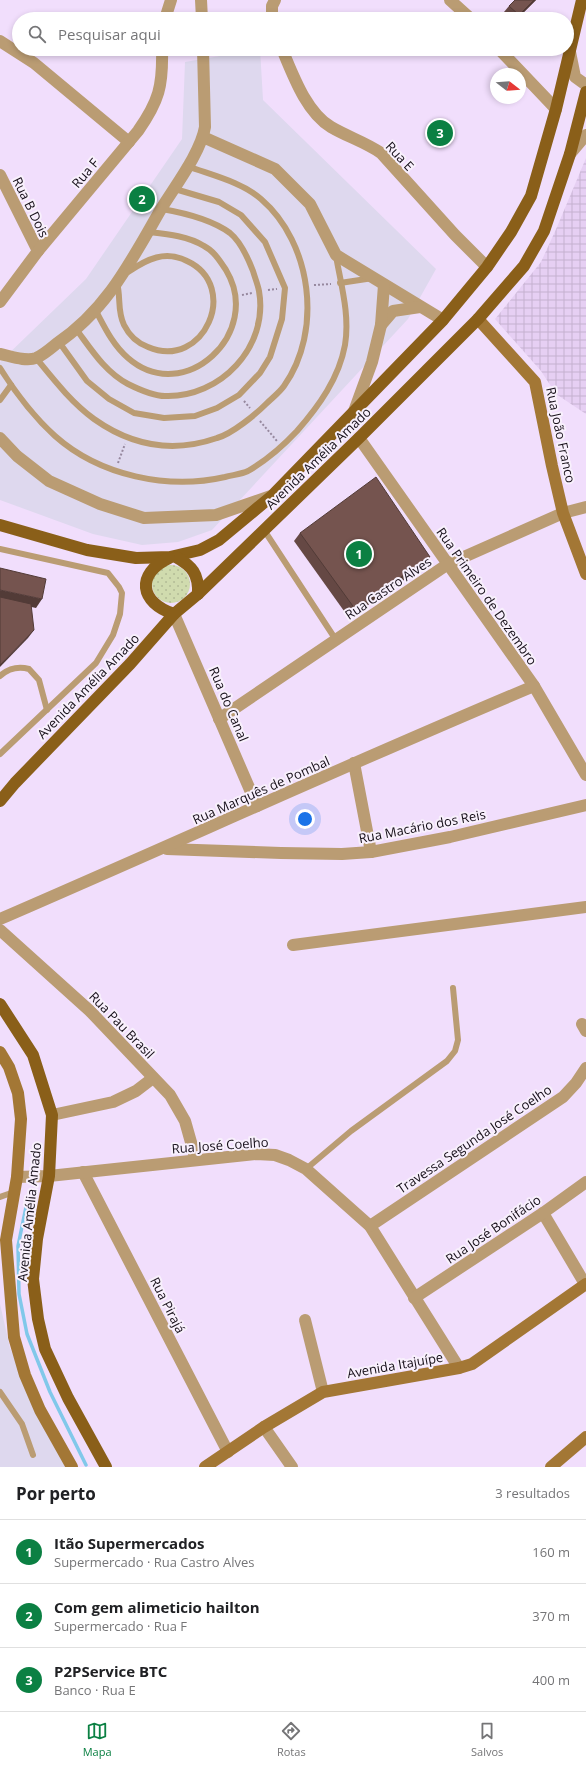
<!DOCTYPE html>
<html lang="pt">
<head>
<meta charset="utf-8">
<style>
	body { margin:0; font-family:"Open Sans",sans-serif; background:#f6f6f6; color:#202124 }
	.compass { position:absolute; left:490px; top:68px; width:36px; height:36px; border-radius:50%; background:#fff; box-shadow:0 2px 6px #0003; rotate:107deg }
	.you { position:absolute; left:305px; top:819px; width:14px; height:14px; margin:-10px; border:3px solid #fff; border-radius:50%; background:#1a73e8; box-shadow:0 0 0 6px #1a73e833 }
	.badge { display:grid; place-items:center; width:26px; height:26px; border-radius:50%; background:#0b8043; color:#fff; font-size:13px; font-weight:700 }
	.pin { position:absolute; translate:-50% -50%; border:2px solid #fff; box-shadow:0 1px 4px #0006 }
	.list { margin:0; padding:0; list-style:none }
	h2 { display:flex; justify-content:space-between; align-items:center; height:52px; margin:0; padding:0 16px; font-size:17px }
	h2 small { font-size:13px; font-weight:400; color:#757577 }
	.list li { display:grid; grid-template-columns:26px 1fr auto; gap:12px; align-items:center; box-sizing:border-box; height:64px; padding:0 16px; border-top:1px solid #e0e0e0 }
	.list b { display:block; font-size:15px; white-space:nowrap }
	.list p { margin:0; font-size:13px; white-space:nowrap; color:#757577 }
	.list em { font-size:13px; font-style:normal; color:#757577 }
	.icon { flex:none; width:22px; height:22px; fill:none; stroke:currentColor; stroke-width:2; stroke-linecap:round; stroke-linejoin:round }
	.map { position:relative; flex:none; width:586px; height:1467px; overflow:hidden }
	.search { position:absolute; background:#fff; box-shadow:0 2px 6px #0003; left:12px; right:12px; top:12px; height:44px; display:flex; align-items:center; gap:10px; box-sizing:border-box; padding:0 14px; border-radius:22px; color:#757577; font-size:15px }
	.sheet { height:244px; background:#fff }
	nav { display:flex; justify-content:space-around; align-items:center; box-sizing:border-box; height:56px; border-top:1px solid #e0e0e0; background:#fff; font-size:11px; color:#757577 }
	nav a { display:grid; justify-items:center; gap:2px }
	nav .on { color:#0b8043 }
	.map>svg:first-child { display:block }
</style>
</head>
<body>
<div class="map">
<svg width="586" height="1467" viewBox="0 0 586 1467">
	<defs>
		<pattern id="industrial-grid" width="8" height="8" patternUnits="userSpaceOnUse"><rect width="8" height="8" fill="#e6cff3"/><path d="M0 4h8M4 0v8" fill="none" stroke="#c5b1d0"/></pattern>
		<pattern id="grass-dots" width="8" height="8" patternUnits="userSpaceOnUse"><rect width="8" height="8" fill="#d0dbae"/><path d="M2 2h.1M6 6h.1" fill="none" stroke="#b2bb95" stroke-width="1.8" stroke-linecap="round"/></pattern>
	</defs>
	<rect width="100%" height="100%" fill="#f1defc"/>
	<!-- commercial -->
	<g fill="#ded8ee">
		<path d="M260,49L263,100L436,269L408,319L212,530L178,542L142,545L93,534L0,500V362L86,279L182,139L185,62Z"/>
		<path d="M0,1304L10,1348L45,1431L66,1467H0Z"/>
	</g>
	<!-- industrial -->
	<path fill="url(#industrial-grid)" d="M586,158V414L556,394L541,371L495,319L541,262L557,227Z"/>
	<!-- grass -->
	<circle fill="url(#grass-dots)" cx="171" cy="584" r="19"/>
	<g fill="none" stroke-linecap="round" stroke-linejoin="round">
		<!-- stream -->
		<path stroke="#81c8ea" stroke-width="3.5" d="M26,1207L18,1246L19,1294L27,1334L50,1392L86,1465"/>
		<!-- path -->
		<g stroke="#96889e" stroke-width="2" stroke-dasharray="2 2" stroke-linecap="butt">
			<path d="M314,285L331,284"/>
			<path d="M268,290L277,289"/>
			<path d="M242,295L252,293"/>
			<path d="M244,401L250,408"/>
			<path d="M260,421L277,441"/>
			<path d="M118,463L125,444"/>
		</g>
		<!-- lane -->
		<g stroke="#ba9c73" stroke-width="6">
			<path d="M117,283C121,297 117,311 124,325C129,335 137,343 148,347C204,371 241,286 187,261C165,250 147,259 128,272"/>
			<path d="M340,283L373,278"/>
			<path d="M96,311C105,328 113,345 128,358C184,407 264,333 226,270C220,261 214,251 204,246C188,236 167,234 149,232"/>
			<path d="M76,329C91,349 105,372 128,384C138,389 154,396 165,396C220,398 269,347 259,291C258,285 255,278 253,271C248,258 241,242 230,233C211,219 185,213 162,209"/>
			<path d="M59,342L87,381L109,399L134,413L164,418L195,416L217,408L239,395L260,373L270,357L282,319L285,288L265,242L241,215L219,202L175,189"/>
			<path d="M36,358C54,380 71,402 94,419C132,446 174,453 217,438C232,434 256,414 266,404C272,398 279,393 284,386C323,331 312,243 261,199C242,182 211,175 187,166"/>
			<path d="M0,368C15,392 34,417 55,436C100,476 168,490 225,477C232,475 242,474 248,471C267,460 283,446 297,431C319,406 339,378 345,345C350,315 341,285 336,256"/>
			<path d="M0,400L11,385"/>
			<path d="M264,530L336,640"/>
			<path d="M0,549L108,573L119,587L122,593L120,614L113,635L96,663L0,754"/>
			<path d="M0,676C9,668 18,666 29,669L39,680L47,710"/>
			<path d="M306,1169L351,1131L447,1061L455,1051L458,1040L453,988"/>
			<path d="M0,1197L14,1192"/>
			<path d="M0,1392L22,1424L33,1455"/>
		</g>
		<!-- street -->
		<g stroke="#ba9c73" stroke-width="12">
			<path d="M201,0L202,19"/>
			<path d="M450,0L471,19"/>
			<path d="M165,19L171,0"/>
			<path d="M272,19V6L275,0"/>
			<path d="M0,41L34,63L129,142"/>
			<path d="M282,49C293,75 306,112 331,127C348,137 365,142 381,153L455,235L487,267"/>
			<path d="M499,49L556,109"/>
			<path d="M570,52L575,77L586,85"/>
			<path d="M203,137L275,169L310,204L336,255L443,320"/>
			<path d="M570,154L586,135"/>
			<path d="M0,175L38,251"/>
			<path d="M0,302L38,251L138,131C159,101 163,86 162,49"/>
			<path d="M381,325L393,311L420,307"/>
			<path d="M0,354C10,356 26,362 36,358C43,355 50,349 56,344C107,310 131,261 161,209C175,186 201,152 205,127L203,49"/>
			<path d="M353,414L372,362L381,325L384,285"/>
			<path d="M0,438L17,456L49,481L100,504L144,518L216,515L271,496"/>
			<path d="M359,438L534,686L586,775"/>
			<path d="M174,614L257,806"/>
			<path d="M219,719L448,564L563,513L586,507"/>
			<path d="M354,763L371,852"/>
			<path d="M167,849L281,853L342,854L371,852L450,837L586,805"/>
			<path d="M0,919C178,842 355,761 534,686"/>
			<path d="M0,930L90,1011L170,1095L185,1121L196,1160"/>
			<path d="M293,945L586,907"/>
			<path d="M582,1024L586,1031"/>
			<path d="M52,1115L113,1102L136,1091L153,1078"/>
			<path d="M83,1172L228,1452"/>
			<path d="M17,1177L49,1176L256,1154L275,1155L289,1160L306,1169L370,1226L459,1368"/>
			<path d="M543,1213L585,1284"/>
			<path d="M370,1226L563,1097L576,1083L586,1068"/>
			<path d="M414,1298L543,1213L586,1182"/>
			<path d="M305,1320L323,1392"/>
			<path d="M264,1427L292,1467"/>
		</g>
		<!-- secondary -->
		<g stroke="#a37735" stroke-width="12">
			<path d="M478,319L535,382L552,466L563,513L586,574"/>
			<path d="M0,1052L9,1067L18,1093L21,1119L17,1177L6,1240L14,1337L25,1375L40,1410L72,1467"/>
			<path d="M205,1467L264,1427L323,1392L459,1368L472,1364L586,1284"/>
			<path d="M551,1467L586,1437"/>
		</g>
		<!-- primary -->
		<g stroke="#8a5f19" stroke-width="12">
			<path d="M0,525L87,550L136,558L170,557L200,550L219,540L273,495L443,320L487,267L511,232L531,196L556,109L582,0"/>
			<path d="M176,557C192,566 199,574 198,594"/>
			<path d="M169,558C135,574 140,603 174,614"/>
			<path d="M0,801L15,783L130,664L174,614L198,594L359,438L478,319L524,266L544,231L570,154L586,92"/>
			<path d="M0,1004L33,1055L52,1115L49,1176L37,1239L33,1279L38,1319L45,1349L68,1398L106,1467"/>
		</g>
	</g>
	<!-- wall -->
	<g fill="#654844">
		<path d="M515,0H536L517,19H512L504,12L509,6Z"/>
		<path d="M300,533L430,557L424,566L349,618L294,541Z"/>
	</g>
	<!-- shaded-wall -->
	<g fill="#523b37">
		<path d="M534,0H536L517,19H516L519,15Z"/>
		<path d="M430,557L424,566L349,618L355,609Z"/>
		<path d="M0,590L42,599L36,608L0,600Z"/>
		<path d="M34,630L28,638L0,667V665Z"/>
	</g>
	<!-- building -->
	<g fill="#75544f" stroke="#523b37">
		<path d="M515,0H534L519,15L509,6Z"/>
		<path d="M376,477L430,557L355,609L300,533Z"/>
		<path d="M0,568L46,579L42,599L0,590Z"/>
		<path d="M0,597L31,604L34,630L0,665Z"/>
	</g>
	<g text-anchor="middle" stroke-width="4" stroke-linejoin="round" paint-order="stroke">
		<!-- street labels -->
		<g font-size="13" fill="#160f19" stroke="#f8f0fc">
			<text transform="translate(400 156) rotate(47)" y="5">Rua E</text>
			<text transform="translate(85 173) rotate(-50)" y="5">Rua F</text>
			<text transform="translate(31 207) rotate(64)" y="5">Rua B Dois</text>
			<text transform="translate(561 435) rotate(78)" y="5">Rua João Franco</text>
			<text transform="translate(318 458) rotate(-44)" y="5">Avenida Amélia Amado</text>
			<text transform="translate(388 588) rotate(-34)" y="5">Rua Castro Alves</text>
			<text transform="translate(487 596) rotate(55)" y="5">Rua Primeiro de Dezembro</text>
			<text transform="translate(88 686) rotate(-46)" y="5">Avenida Amélia Amado</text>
			<text transform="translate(229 704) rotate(67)" y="5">Rua do Canal</text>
			<text transform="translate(261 790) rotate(-24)" y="5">Rua Marquês de Pombal</text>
			<text transform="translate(422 826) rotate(-11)" y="5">Rua Macário dos Reis</text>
			<text transform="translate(122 1025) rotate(46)" y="5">Rua Pau Brasil</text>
			<text transform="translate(474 1139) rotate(-34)" y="5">Travessa Segunda José Coelho</text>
			<text transform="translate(220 1145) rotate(-4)" y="5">Rua José Coelho</text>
			<text transform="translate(29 1212) rotate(-84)" y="5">Avenida Amélia Amado</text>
			<text transform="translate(493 1229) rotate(-34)" y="5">Rua José Bonifácio</text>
			<text transform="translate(168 1305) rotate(63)" y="5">Rua Pirajá</text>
			<text transform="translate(395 1365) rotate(-10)" y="5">Avenida Itajuípe</text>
		</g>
	</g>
</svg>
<svg class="compass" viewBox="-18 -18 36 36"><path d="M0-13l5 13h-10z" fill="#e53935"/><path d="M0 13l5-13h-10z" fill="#757577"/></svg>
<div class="you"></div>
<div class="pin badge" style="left:359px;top:554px">1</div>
<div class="pin badge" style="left:142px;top:199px">2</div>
<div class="pin badge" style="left:440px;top:133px">3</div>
<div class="search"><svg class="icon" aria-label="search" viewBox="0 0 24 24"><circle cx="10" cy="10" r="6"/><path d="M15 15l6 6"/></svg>Pesquisar aqui</div>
</div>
<section class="sheet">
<h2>Por perto<small>3 resultados</small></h2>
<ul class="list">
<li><span class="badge">1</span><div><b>Itão Supermercados</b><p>Supermercado · Rua Castro Alves</p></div><em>160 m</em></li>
<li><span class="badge">2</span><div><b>Com gem alimeticio hailton</b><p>Supermercado · Rua F</p></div><em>370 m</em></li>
<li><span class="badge">3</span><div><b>P2PService BTC</b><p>Banco · Rua E</p></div><em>400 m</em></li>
</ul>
</section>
<nav>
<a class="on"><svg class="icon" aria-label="map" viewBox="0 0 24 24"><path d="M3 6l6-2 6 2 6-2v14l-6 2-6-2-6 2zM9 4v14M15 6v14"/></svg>Mapa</a>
<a><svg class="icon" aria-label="directions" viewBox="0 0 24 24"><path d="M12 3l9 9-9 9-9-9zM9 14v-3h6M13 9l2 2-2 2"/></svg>Rotas</a>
<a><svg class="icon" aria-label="saved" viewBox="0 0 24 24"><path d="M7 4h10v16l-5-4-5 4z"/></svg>Salvos</a>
</nav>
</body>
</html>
